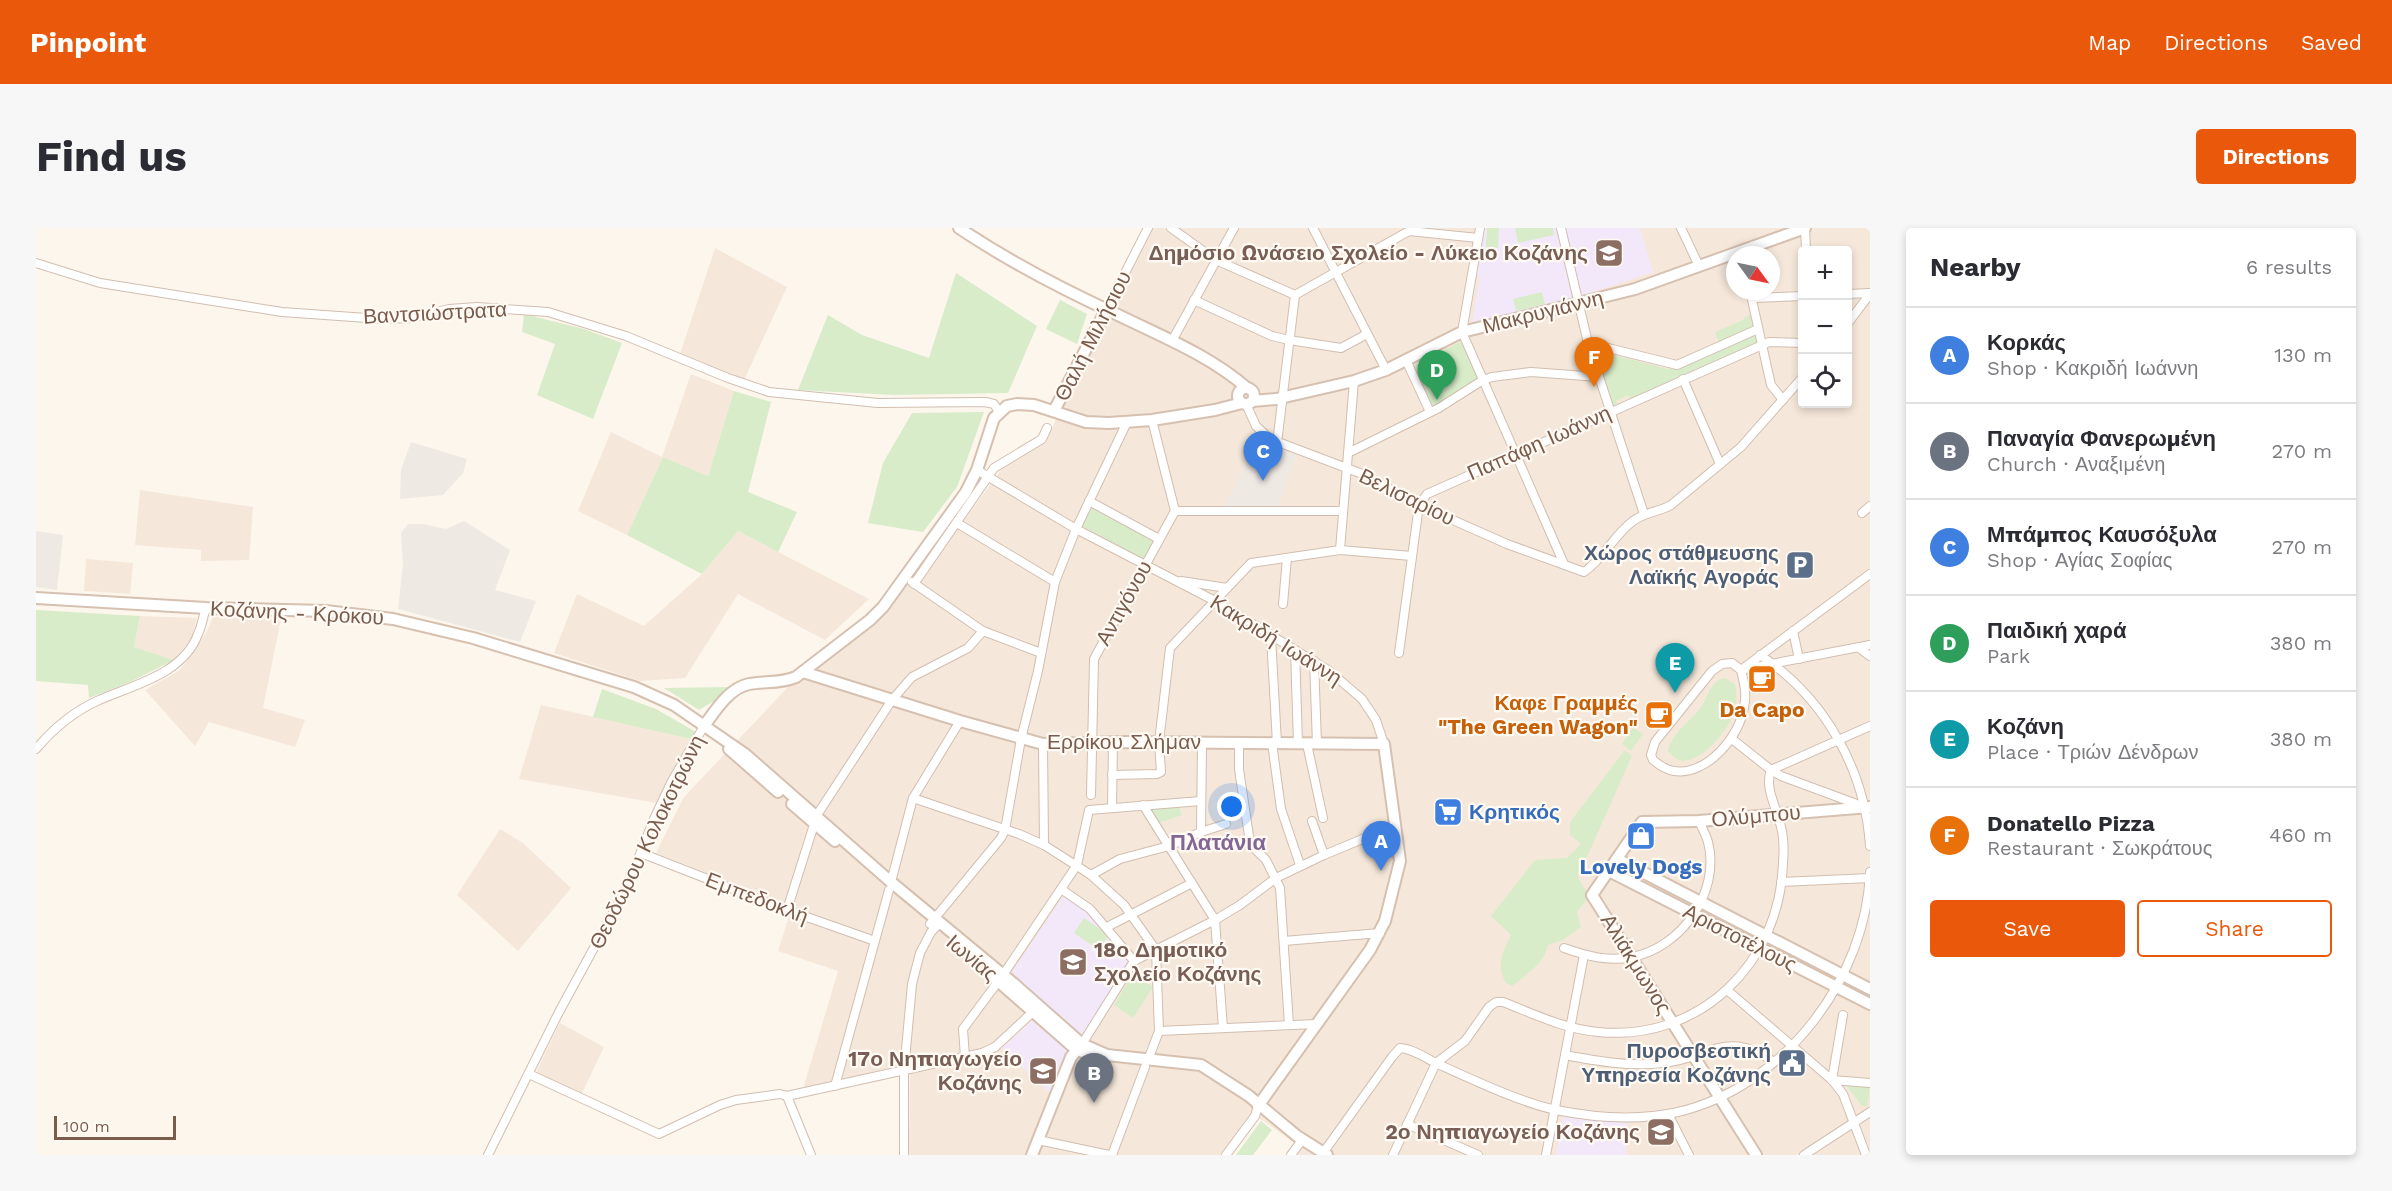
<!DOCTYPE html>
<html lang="en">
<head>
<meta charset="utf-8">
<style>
	body { margin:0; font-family:"Work Sans",sans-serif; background:#f7f7f7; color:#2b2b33 }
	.controls { position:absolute; right:18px; top:18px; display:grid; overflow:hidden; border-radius:6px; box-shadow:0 3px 9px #0003 }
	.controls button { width:54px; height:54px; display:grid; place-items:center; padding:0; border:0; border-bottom:2px solid #e1e1e2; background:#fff; color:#2b2b33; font:30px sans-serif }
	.compass { position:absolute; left:1690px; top:18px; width:54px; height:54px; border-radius:50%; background:#fff; box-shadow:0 3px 9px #0003; rotate:123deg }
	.scale { position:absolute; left:18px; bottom:15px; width:122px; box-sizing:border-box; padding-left:6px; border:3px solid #7a5c4d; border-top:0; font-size:16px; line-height:21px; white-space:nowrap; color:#7a5c4d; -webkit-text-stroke:4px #fffaf3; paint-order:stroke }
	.you { position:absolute; left:1196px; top:579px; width:21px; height:21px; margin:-15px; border:4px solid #fff; border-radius:50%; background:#1a73e8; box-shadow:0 0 0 9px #1a73e833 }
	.badge { display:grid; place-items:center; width:39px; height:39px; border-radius:50%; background:#ea580c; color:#fff; font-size:20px; font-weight:700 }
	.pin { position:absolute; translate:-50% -50px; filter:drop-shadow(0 2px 3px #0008) }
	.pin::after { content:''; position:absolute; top:32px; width:21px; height:18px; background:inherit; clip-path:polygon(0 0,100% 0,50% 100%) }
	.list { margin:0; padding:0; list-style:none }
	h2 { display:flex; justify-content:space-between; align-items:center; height:78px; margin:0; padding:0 24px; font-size:26px }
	h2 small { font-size:20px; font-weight:400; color:#7c7c81 }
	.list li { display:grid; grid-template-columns:39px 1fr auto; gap:18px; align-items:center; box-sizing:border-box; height:96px; padding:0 24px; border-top:2px solid #e1e1e2 }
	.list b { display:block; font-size:22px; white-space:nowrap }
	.list p { margin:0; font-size:20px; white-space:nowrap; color:#7c7c81 }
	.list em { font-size:20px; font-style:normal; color:#7c7c81 }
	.actions { display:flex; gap:12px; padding:18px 24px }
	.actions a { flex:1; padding:14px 0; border:2px solid #ea580c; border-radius:6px; text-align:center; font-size:21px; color:#ea580c }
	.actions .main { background:#ea580c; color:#fff }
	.icon { flex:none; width:33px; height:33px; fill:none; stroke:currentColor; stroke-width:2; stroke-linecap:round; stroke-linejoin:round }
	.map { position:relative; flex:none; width:1834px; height:927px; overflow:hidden; border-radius:6px }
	header { display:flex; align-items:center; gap:36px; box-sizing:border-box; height:84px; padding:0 30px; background:#ea580c; color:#fff }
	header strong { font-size:28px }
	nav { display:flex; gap:33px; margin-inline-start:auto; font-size:21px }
	.intro { display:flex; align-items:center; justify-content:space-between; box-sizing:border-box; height:144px; padding:0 36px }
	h1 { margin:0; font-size:42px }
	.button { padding:15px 27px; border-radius:6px; background:#ea580c; color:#fff; font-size:21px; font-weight:700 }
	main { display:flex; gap:36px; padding:0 36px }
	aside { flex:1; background:#fff; border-radius:6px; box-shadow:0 3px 9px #0003 }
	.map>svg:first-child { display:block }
</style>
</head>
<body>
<header>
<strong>Pinpoint</strong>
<nav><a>Map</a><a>Directions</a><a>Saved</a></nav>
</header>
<div class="intro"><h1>Find us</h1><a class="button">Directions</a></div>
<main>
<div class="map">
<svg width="1834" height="927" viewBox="0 0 1834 927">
	<rect width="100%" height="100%" fill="#fdf6ec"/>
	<!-- residential -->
	<g fill="#f5e8da" fill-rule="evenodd">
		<path d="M1116,0H1834V927H1261L1266,920L1216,885L1186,927H873L874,835L767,861L802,743L742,723L756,679L620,625L648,569L754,457L834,398L872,356L879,360L969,236L1009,215L1066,91ZM1766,22H1812V176H1766ZM1699,27H1735V63H1699Z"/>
		<path d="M679,20L751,59L708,152L644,126Z"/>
		<path d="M655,146L698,163L672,248L627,229L591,307L542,283L575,204L626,229Z"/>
		<path d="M104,262L217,279L213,332L165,333V322L99,317Z"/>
		<path d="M702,303L833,371L789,412L702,366L649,450L604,453L518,425L541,366L608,398L666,346Z"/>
		<path d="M50,331L97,335L94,366L48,363Z"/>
		<path d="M104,388L161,390L156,410L138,432L98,419Z"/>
		<path d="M177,389L245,391L227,480L269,492L259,519L173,494L159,518L109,462L141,444L149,436L170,405Z"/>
		<path d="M505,477L655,511L621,575L483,551Z"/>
		<path d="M464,601L487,615L535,660L482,723L421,667Z"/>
		<path d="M524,795L568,819L545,867L502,847L501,842Z"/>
	</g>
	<!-- industrial -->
	<g fill="#efe9e4">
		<path d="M1223,208L1240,220L1261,227L1242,278H1189Z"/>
		<path d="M375,214L431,231L427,245L407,267L364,271L365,242Z"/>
		<path d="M428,293L474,322L459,362L500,373L484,414L362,381L367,336L365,305L372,296H387L410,301Z"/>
		<path d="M0,303L27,307L21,362L0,359Z"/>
	</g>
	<!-- education -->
	<g fill="#f3e8fa">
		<path d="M1448,0H1522L1538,71L1436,95L1444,49L1440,48Z"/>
		<path d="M1528,0H1604L1617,44L1545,68Z"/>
		<path d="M1028,667L1053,684L1093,729L1091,740L1047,810L975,745Z"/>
		<path d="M998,791L1033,820L1014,865L966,820Z"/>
		<path d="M1527,889L1591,895V927H1520Z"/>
	</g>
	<!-- green -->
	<g fill="#d8ecc9">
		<path d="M1451,0H1463L1462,20L1450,19Z"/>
		<path d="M1479,0H1517L1518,7L1482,15Z"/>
		<path d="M920,45L1001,98L972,165L858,167L762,162L792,87L826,107L893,130Z"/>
		<path d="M1506,64L1509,76L1480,83L1477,71Z"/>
		<path d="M1024,72L1051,86L1041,116L1010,101Z"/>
		<path d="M488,86L548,101L586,115L557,191L501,167L519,116L486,104Z"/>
		<path d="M1714,86L1717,99L1683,115L1679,104L1705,93Z"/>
		<path d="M1719,106L1721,114L1594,171L1592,167L1580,173L1581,176L1577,178L1558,122L1632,141L1648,139Z"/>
		<path d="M1426,113L1443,151L1396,180L1376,139Z"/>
		<path d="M698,163L735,174L712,264L761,284L742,324L702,303L666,346L591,307L627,229L672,248Z"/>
		<path d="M948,184L921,259L887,304L832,295L847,235L876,185Z"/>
		<path d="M1057,278L1119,312L1108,332L1046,298Z"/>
		<path d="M0,382L104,388L98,419L138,432L94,454L53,470L52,457L0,453Z"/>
		<path d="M1689,450L1699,456C1701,466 1701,475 1698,485C1693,501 1664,538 1643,532C1639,530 1635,526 1632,523C1637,501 1658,493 1668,474C1672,467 1674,459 1680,454C1684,451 1685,451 1689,450Z"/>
		<path d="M695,459L685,469L663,482L628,460Z"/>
		<path d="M566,461L620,481L660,504L655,511L557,489Z"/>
		<path d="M1597,499L1607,506L1595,523L1586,516Z"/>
		<path d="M1589,522L1596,528L1542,649L1553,669L1541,684L1545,699L1527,712L1512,717C1508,736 1491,746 1476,758L1470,755C1460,738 1466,724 1475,707L1455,688L1499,632L1531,630L1545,616L1534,607V594Z"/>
		<path d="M1143,579L1146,587L1122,595L1114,581Z"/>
		<path d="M1048,690L1073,707L1063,722L1038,705Z"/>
		<path d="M1097,746L1117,759L1097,790L1078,777Z"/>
		<path d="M1813,857L1834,858L1831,879L1825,877L1812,859Z"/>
		<path d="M1225,893L1236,902L1217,927H1200Z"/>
	</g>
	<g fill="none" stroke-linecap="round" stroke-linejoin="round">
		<!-- street casing -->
		<g stroke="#d1beb0" stroke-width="10">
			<g id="street">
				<path d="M1135,0L1180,32L1259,67"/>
				<path d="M1277,0L1350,142"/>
				<path d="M1444,0L1426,104L1528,336"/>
				<path d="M1525,0L1552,115L1608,286"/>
				<path d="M1645,0L1663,38"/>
				<path d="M1769,0L1770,22"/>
				<path d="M0,35L64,55L246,84L345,91L376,90L413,81L441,79L512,84L590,108L692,150L733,164L842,175L949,174L958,176L963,184"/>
				<path d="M1714,63L1735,157L1747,172"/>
				<path d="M1812,66L1834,65"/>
				<path d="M1259,67L1373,3L1442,10"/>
				<path d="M1716,70L1766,68"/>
				<path d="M1158,72L1236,108L1253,112L1305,120L1331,106"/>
				<path d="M1070,82L1112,0"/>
				<path d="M1812,95L1834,66"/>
				<path d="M1136,113L1198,0"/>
				<path d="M1552,115L1641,137L1722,101"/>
				<path d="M1370,132L1394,184"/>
				<path d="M1647,151L1684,236"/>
				<path d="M1210,176L1220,198L1234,211L1329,247L1383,277L1471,316L1548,344C1568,330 1578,307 1597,293C1609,284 1623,284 1635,277L1705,219L1766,150"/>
				<path d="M1241,215L1259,67"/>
				<path d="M1312,225L1403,180L1447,152L1456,149L1495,144L1563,149"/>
				<path d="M941,242L1040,301L1179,373L1292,442L1326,471L1340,492L1348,516"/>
				<path d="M1053,273L1123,311"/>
				<path d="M1139,283H1307"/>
				<path d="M1826,285L1834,278"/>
				<path d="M921,295L1019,354"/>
				<path d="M1304,322L1318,153"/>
				<path d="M1145,353L1191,360"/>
				<path d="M876,354L947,403L1005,425"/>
				<path d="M878,356L958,240L1006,211L1011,200"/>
				<path d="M1247,376L1251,330"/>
				<path d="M1757,403L1763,431"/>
				<path d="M1235,409L1241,515"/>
				<path d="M1823,420L1834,428"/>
				<path d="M1259,422L1262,515"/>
				<path d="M1363,425L1383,277L1391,266L1733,114L1766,115"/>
				<path d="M1724,427C1789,470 1829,542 1834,618"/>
				<path d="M1278,433L1281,516"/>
				<path d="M1696,435L1705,442C1708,454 1711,466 1708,479C1704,508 1671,548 1638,543C1630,542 1623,537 1617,532L1615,527L1619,514L1676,443L1686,436Z"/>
				<path d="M1709,441L1834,417"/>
				<path d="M1705,442L1834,346"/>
				<path d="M1696,511L1735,542L1745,548L1826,578"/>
				<path d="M1203,515V541L1213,608L1217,619L1230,632L1244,660L1253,797"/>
				<path d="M1236,515L1245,581L1264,637"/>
				<path d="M1007,516L1008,617"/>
				<path d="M1271,516L1287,590"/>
				<path d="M0,521C17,501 37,484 61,473C96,457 147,447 162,406C166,398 167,388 170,380"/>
				<path d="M1735,542L1834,498"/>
				<path d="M1076,547L1121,546L1125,544L1123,514L1134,420L1215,335L1304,322L1376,328"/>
				<path d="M1055,567L1058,431L1139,283L1116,192"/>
				<path d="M877,570L983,606L1008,617L1055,647L1088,677L1120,722L1123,803L1112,832"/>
				<path d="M1107,577L1179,692L1187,800"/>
				<path d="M1076,580L1077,514"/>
				<path d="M1276,593L1288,627"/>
				<path d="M1165,604L1166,515"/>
				<path d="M605,625L751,682L839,713"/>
				<path d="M1055,647L1084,631L1133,618L1165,604L1190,596"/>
				<path d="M855,654L877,570L924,493"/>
				<path d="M1745,654L1834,650"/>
				<path d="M1025,661L1054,681L1098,733"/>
				<path d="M751,682L781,587L856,472L876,449L932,420L947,403"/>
				<path d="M894,696L965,610L969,602L985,511L1002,443L1019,354L1040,301L1091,194"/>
				<path d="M1071,699L1156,655"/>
				<path d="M1248,713L1344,705"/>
				<path d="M1528,720C1551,728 1572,734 1596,729C1645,720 1685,664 1672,614C1670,607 1666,600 1663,593"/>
				<path d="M1098,733L1179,692L1204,677L1240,650L1288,627L1360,597"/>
				<path d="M1691,762L1796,852L1807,866L1830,927"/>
				<path d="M1123,803L1280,796"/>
				<path d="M1046,816L1098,733"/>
				<path d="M1529,827C1561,833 1594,839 1627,835C1673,831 1689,800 1738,834"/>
				<path d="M929,829L927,801L967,747L1041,637L1053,582L1165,573"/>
				<path d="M493,846L623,906L684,877L700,872L744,866L751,868L946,825L959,819L1000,781"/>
				<path d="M1796,852L1807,787"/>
				<path d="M1796,852L1834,855"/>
				<path d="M799,858L853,662"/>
				<path d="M751,868L775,927"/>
				<path d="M1632,886L1653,927"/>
				<path d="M1371,896L1442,927"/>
				<path d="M1002,912L1073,927"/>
				<path d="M1287,925L1356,829L1364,820C1378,821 1389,830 1402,836C1435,851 1486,875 1520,882C1560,890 1602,893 1642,884C1748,859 1830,751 1834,644"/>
				<path d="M452,927L523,784L590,661L618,591L636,553L668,498"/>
				<path d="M868,927V843L876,756L884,725L895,704L904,695"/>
				<path d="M1076,927L1109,839"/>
				<path d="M1190,927L1219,888L1222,878"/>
				<path d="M1255,927L1266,912"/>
				<path d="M1357,927L1400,835L1429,813L1453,779L1460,774H1467C1498,786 1528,801 1562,804C1664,814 1744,735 1747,635C1748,623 1748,610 1745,599C1741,580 1728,560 1735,542"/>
				<path d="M1510,927L1548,727"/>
				<path d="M1768,927L1834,884"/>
			</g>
		</g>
		<!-- secondary casing -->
		<g stroke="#d6c0b0" stroke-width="14">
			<g id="secondary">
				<path d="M923,0C971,32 1024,60 1076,84C1122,107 1172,126 1211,160"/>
				<circle cx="1210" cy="168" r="8"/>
				<path d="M1217,173L1240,171L1318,153L1350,142L1426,104L1599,61L1769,0"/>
				<path d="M1018,183L1070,82"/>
				<path d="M0,370L170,380L290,383L357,391L437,410L598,459L638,477L709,526L855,654L977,755L1046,816L1071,827L1165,837L1213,868L1261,908L1291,927"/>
				<path d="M767,444L924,493L1007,516L1091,514L1348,516L1364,633L1349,693L1334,722L1222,878"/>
				<path d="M668,498C679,483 693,460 713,456C729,453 744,456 760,449L834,392L847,379L930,264L941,242L958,190L971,178L981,176L998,177L1050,194L1073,195L1116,192L1179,182L1206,175"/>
				<path d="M693,521L742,564"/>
				<path d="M756,576L799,613"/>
				<path d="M1581,631L1834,761"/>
				<path d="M1573,643L1834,776"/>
				<path d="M954,746L1036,818L1050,826"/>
				<path d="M996,927L1035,829L1046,816"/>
				<path d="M1720,927L1556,667L1606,594L1663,593L1834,579"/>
			</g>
		</g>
		<!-- street -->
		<use href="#street" stroke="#fff" stroke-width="8"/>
		<!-- secondary -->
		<use href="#secondary" stroke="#fff" stroke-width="10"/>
	</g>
	<!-- icons -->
	<defs>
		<g id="school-square" transform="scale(1.5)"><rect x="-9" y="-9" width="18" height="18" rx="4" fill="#8d6e63" stroke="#fffaf3"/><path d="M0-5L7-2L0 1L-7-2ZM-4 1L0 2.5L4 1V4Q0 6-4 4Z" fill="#fff"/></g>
		<g id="parking-square" transform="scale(1.5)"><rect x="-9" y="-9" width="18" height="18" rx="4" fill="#5c6f8a" stroke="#fffaf3"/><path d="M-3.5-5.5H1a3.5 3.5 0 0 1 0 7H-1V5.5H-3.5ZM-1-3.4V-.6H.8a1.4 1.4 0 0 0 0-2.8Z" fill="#fff"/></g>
		<g id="cafe-square" transform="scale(1.5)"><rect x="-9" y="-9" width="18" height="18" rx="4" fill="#e8710a" stroke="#fffaf3"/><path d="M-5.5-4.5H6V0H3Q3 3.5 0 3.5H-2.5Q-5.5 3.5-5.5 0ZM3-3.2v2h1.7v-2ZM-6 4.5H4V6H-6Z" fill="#fff"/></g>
		<g id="supermarket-square" transform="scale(1.5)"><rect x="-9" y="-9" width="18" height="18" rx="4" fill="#3f7fe0" stroke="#fffaf3"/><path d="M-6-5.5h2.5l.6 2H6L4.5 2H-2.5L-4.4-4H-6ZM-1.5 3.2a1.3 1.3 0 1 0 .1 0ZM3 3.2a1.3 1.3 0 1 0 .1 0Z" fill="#fff"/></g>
		<g id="shop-square" transform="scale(1.5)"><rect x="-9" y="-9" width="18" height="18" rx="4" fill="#3f7fe0" stroke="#fffaf3"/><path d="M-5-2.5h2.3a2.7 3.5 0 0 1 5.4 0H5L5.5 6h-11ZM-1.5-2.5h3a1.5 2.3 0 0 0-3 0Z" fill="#fff"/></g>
		<g id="civic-square" transform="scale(1.5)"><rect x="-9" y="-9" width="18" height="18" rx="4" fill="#5c6f8a" stroke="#fffaf3"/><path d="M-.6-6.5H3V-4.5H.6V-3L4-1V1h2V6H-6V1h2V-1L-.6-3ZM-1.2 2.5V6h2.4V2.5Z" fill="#fff"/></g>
	</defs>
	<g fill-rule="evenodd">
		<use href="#school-square" x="1573" y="25"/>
		<use href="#parking-square" x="1764" y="337"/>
		<use href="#cafe-square" x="1726" y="451"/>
		<use href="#cafe-square" x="1623" y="487"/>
		<use href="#supermarket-square" x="1412" y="584"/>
		<use href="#shop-square" x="1605" y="608"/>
		<use href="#school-square" x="1037" y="734"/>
		<use href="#civic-square" x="1756" y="835"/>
		<use href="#school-square" x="1007" y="843"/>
		<use href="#school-square" x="1625" y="904"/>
	</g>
	<g text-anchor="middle" stroke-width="4.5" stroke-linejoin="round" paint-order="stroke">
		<!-- education labels -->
		<g font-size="21" font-weight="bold" fill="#785e54" stroke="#fffaf3" text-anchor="end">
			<text x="1552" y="32">Δημόσιο Ωνάσειο Σχολείο - Λύκειο Κοζάνης</text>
			<text x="1058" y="729" text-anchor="start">18ο Δημοτικό<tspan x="1058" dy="24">Σχολείο Κοζάνης</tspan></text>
			<text x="986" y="838">17ο Νηπιαγωγείο<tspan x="986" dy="24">Κοζάνης</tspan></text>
			<text x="1604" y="911">2ο Νηπιαγωγείο Κοζάνης</text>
		</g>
		<!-- street labels -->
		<g font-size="21" fill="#7a5c4d" stroke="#fffaf3">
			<text transform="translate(1507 84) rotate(-14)" y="7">Μακρυγιάννη</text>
			<text transform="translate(399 85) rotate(-3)" y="7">Βαντσιώστρατα</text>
			<text transform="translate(1057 108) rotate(-63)" y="7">Θαλή Μιλήσιου</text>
			<text transform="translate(1503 215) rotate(-24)" y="7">Παπάφη Ιωάννη</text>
			<text transform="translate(1371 269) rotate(26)" y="7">Βελισαρίου</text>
			<text transform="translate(1088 375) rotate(-61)" y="7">Αντιγόνου</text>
			<text transform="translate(261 385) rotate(3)" y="7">Κοζάνης - Κρόκου</text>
			<text transform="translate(1240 412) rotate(32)" y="7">Κακριδή Ιωάννη</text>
			<text x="1088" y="521">Ερρίκου Σλήμαν</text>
			<text transform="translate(1720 588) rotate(-5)" y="7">Ολύμπου</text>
			<text transform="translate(611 614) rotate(-64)" y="7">Θεοδώρου Κολοκοτρώνη</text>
			<text transform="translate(721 670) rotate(21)" y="7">Εμπεδοκλή</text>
			<text transform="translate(1704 710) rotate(27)" y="7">Αριστοτέλους</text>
			<text transform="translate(936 730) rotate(40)" y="7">Ιωνίας</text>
			<text transform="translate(1600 736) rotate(58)" y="7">Αλιάκμωνος</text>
		</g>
		<!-- service labels -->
		<g font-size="21" font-weight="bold" fill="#4e5e75" stroke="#fffaf3" text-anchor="end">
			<text x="1743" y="332">Χώρος στάθμευσης<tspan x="1743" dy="24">Λαϊκής Αγοράς</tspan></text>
			<text x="1735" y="830">Πυροσβεστική<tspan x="1735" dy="24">Υπηρεσία Κοζάνης</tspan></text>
		</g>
		<!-- food labels -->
		<g font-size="21" font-weight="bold" fill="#c56008" stroke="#fffaf3" text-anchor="end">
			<text x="1602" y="482">Καφε Γραμμές<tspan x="1602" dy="24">"The Green Wagon"</tspan></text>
			<text x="1726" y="489" text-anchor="middle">Da Capo</text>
		</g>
		<!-- shop labels -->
		<g font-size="21" font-weight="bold" fill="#366cbe" stroke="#fffaf3" text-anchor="start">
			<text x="1433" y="591">Κρητικός</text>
			<text x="1605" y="646" text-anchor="middle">Lovely Dogs</text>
		</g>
		<!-- neighbourhood labels -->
		<g font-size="22" font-weight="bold" fill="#846695" stroke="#fffaf3">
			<text x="1182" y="622">Πλατάνια</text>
		</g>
	</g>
</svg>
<div class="controls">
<button>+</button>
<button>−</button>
<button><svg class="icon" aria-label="locate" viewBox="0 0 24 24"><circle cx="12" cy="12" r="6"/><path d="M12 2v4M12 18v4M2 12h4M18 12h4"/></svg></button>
</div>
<svg class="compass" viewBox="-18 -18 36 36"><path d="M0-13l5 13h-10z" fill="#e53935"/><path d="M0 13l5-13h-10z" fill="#7c7c81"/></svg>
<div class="scale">100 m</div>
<div class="you"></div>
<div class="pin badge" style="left:1345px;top:643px;background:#3f7fe0">A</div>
<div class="pin badge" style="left:1058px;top:875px;background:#6b7280">B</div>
<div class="pin badge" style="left:1227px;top:253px;background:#3f7fe0">C</div>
<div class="pin badge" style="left:1401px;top:172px;background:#2e9e5b">D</div>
<div class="pin badge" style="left:1639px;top:465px;background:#0f9aa8">E</div>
<div class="pin badge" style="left:1558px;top:159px;background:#e8710a">F</div>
</div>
<aside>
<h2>Nearby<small>6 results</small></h2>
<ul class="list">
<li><span class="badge" style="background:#3f7fe0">A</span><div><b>Κορκάς</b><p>Shop · Κακριδή Ιωάννη</p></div><em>130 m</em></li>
<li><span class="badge" style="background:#6b7280">B</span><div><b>Παναγία Φανερωμένη</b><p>Church · Αναξιμένη</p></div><em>270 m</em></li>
<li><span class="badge" style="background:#3f7fe0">C</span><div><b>Μπάμπος Καυσόξυλα</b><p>Shop · Αγίας Σοφίας</p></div><em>270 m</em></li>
<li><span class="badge" style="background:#2e9e5b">D</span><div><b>Παιδική χαρά</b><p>Park</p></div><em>380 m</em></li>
<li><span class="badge" style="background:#0f9aa8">E</span><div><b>Κοζάνη</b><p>Place · Τριών Δένδρων</p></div><em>380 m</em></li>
<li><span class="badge" style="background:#e8710a">F</span><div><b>Donatello Pizza</b><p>Restaurant · Σωκράτους</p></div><em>460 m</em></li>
</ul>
<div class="actions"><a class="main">Save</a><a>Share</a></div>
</aside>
</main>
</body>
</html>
